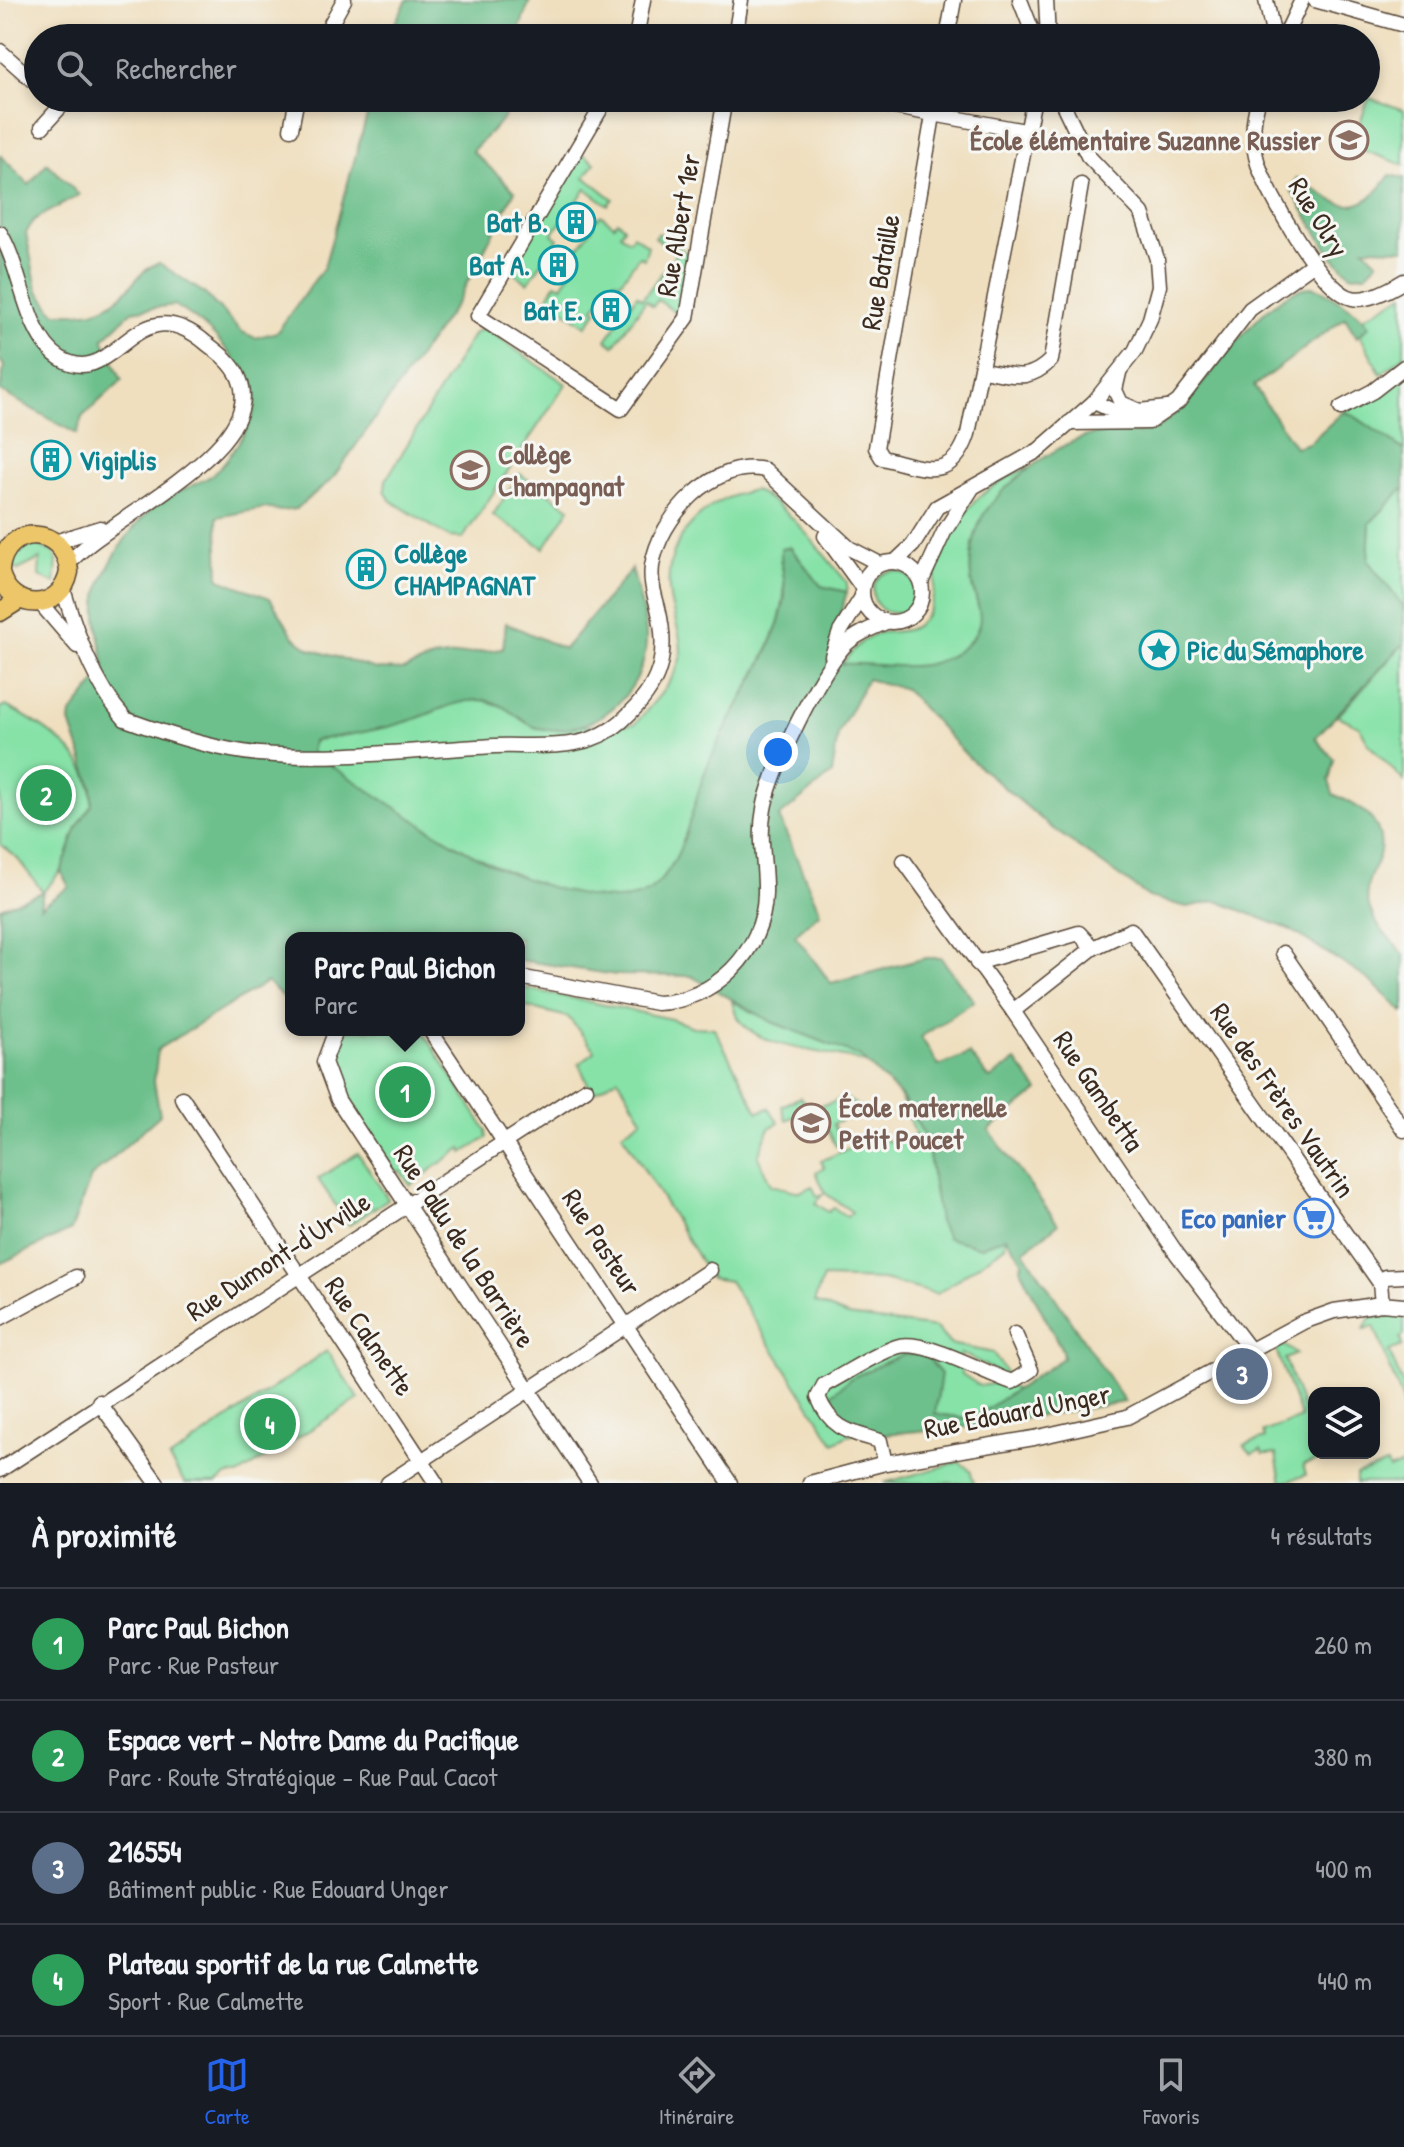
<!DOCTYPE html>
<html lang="fr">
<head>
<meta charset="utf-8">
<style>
	body { margin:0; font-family:"Patrick Hand",sans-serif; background:#242831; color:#f1f3f6 }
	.controls { position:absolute; right:24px; bottom:24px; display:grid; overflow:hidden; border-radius:16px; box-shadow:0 4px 12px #0003 }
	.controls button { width:72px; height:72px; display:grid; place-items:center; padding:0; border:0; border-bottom:2px solid #363941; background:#171b24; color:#f1f3f6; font:40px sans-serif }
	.you { position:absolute; left:778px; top:752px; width:28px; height:28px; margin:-20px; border:6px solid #fff; border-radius:50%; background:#1a73e8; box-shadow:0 0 0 12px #1a73e833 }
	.badge { display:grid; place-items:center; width:52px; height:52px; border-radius:50%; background:#2563eb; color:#fff; font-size:26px; font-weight:700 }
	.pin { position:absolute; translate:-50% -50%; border:4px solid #fff; box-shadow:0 2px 8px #0006 }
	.popup { position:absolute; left:285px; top:932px; width:240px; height:104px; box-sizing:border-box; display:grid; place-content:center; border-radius:16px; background:#171b24; filter:drop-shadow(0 2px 6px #0005); font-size:26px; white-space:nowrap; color:#9ea1a6 }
	.popup b { font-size:30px; color:#f1f3f6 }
	.popup::after { content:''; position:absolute; left:50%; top:100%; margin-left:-16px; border:16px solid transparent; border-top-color:#171b24 }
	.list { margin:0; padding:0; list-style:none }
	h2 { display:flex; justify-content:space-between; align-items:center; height:104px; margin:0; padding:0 32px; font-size:34px }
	h2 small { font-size:26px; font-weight:400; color:#9ea1a6 }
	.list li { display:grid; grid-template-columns:52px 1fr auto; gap:24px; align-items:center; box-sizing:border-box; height:112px; padding:0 32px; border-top:2px solid #363941 }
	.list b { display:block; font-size:30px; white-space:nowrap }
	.list p { margin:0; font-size:26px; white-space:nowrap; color:#9ea1a6 }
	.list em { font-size:26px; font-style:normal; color:#9ea1a6 }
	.icon { flex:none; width:44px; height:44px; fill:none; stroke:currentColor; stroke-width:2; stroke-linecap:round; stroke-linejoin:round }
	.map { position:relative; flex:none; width:1404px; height:1483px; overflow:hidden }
	.search { position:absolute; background:#171b24; box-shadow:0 4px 12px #0003; left:24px; right:24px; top:24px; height:88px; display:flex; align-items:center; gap:20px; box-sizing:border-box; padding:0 28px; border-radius:44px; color:#9ea1a6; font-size:30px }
	.sheet { height:552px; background:#171b24 }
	nav { display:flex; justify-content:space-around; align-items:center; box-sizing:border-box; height:112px; border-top:2px solid #363941; background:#171b24; font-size:22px; color:#9ea1a6 }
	nav a { display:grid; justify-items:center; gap:4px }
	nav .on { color:#2563eb }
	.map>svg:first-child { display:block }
</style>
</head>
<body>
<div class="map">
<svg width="1404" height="1483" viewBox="0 0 1404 1483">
	<rect width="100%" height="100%" fill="#f6f6f2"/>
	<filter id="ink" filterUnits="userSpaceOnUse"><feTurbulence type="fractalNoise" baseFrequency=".0125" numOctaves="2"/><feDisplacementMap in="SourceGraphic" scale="16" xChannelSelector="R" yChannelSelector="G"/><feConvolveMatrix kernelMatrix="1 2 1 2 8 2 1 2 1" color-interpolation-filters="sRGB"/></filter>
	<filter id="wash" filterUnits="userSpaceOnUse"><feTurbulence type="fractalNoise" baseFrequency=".006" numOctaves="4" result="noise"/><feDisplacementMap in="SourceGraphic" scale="32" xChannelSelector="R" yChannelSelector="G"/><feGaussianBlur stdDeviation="1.8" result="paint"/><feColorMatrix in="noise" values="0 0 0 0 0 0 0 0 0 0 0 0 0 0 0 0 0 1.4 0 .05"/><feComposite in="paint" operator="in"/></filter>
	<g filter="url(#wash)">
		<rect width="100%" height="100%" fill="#efdfbf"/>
		<!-- green -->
		<g fill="#87e2a8" stroke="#618663" stroke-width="2">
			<path d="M1369,98L1404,110V165L1351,146Z"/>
			<path d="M575,148L595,163L585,177L613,199L608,205L586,189L552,234L558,239L528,283L506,267Z"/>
			<path d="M592,214L597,219L601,215L614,225L617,221L624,227L620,234L629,240L633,235L648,246L644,259L639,256L620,283L615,280L594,308L597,311L586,326L547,298L556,283L562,286L581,257L575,252L594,226L588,220Z"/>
			<path d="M659,233L699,262L686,320L658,300L653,306L646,300L614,346L606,340L637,295L642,299L676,254L655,237Z"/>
			<path d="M1404,294V356L1381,374L1360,335L1369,326L1363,318Z"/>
			<path d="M484,328L566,384L463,538L449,537L390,500L385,490L386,480L474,333Z"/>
			<path d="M1404,373V450L1351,414L1343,412Z"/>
			<path d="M1029,467C1008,490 982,510 974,540C970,555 969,575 973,590C982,619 987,626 961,649C949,658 931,667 916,669C894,670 867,663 842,664C851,652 863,637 879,633C897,630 909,635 923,619C936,604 932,590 937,573C951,519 978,488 1029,467Z"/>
			<path d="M520,474L570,508L544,548L493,515Z"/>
			<path d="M1404,488V629L1403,606L1368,561L1370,523Z"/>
			<path d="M754,490C794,511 817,548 847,582V592L822,587L790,547L780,561C800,615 746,686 723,734C699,782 695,849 654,888C621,918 523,880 487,862C427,831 369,789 311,754L313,741L408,721L454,702L483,700L514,710L536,728L635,724C651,705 673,684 680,659C684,641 673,616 670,598C661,542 701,500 754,490Z"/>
			<path d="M34,543L53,552L57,561L55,584L39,576L40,559L18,570L12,566L11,557Z"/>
			<circle cx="894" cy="592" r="21"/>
			<path d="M1404,643V781L1370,746L1359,726L1338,716Z"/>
			<path d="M6,706C105,757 120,807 43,892L17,858L0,844V708Z"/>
			<path d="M519,987L671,1019L693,1027L714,1028L758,1112L769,1108L779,1123L769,1128L758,1157L771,1185L800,1192L812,1186L817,1196L823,1194L816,1203L828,1212L834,1208L847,1217L852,1212L825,1193L816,1172L824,1167L821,1161L877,1135L892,1143L916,1135L898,1092L927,1140L935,1196L981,1247L1006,1237L1005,1246L937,1294L883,1280L823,1278L814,1302L848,1316L936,1328L950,1344L993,1353L1008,1376C993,1373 979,1359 960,1354L962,1374L980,1386L1003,1382L1018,1391L972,1419L935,1414L851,1378L829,1397L859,1430L834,1443L729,1281L711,1278L622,1133L642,1119L618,1078L592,1093L579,1064L595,1051L568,1017L519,1005Z"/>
			<path d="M732,1001L772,1022L859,1055L869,1065C832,1046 741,1056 732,1001Z"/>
			<path d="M345,1030H422L486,1130L487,1138L463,1153L462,1148L410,1185L400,1171L396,1172C370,1133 321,1081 345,1030Z"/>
			<path d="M800,1097C813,1111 829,1104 845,1098L865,1110L833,1124L841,1143L836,1146L826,1126L797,1115L786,1120L782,1106Z"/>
			<path d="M358,1153L388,1199L349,1225L318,1179Z"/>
			<path d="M1404,1315V1336L1400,1338L1402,1346L1389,1351L1404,1388V1405L1374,1326L1364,1329L1370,1318Z"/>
			<path d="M1284,1345L1296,1354L1285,1359L1314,1440V1453H1339L1303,1465L1306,1475L1281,1483L1276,1454H1263L1261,1450L1252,1454L1244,1445L1265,1438L1263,1432L1301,1418L1276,1350Z"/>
			<path d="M327,1351L359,1399L238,1475H228L216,1483H185L169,1459Z"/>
			<path d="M959,1462L970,1470L974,1483H884Z"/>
			<path d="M1387,1464L1389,1470L1404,1464V1483H1356V1475Z"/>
		</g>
		<!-- forest -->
		<g fill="#6dc08c" stroke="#547555" stroke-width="2">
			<path d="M407,0H530L516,38H387Z"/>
			<path d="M372,98H508L504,118L472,151L515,191L456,304L332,479L296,509L281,511L265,508L217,517L219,579L270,598L294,637L310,649L376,669L403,670L433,658L503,649L506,623L564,649L632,569C637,591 647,618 646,641C645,695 591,739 538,728C520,724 505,699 478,700C452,701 434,713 409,721C379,731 345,735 313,741L311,753C369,789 427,831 487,862C523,880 621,918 654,887C686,858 690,811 705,772C727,715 772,663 784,602C788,582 780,568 781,549L790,547L821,586L847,592L839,618L842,664C890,662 929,679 968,643C991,620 974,602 971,576C969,558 974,534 982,517C1000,486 1061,439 1097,434C1115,431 1142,437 1157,428C1201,401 1260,289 1311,287C1320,287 1331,296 1338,300C1352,309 1359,312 1369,326L1357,337L1345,318L1254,386L1295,447L1309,443L1343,412L1351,414L1404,450V488L1370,523L1368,561L1403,606L1404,643L1315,738L1334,759L1329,781L1333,794C1357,805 1385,819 1380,851C1378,865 1367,876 1367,892C1367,918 1387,937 1404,954V1013L1369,980L1291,930L1217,901L1187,907L1149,897L1052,828L969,758L905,689L867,679L838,734L832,774L779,817L820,912L795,935L831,983L926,958H941L974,1001L921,1037L939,1066L969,1054L990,1079L1016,1061L1038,1091L989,1130L1058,1224L1024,1251L1125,1402L977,1426L884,1434L859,1430L834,1415L828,1397L851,1378L903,1354L924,1353L941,1374L935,1414L972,1419L1063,1358L1062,1350L1021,1271L1022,1260L1006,1237L981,1247L947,1238L939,1222L927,1140L902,1097L859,1056L772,1022L691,976L616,975L519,960V938H291V1005L267,982L158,1049L154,1082L160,1115L91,1177L71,1230L0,1264V908L43,892L40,907L69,887L61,872L77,827L92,804V787L70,722L71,714L105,671C102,639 90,613 102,581C114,553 132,526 155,506C170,493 192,487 209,477C226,466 261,415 255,394C253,386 244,376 239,368C223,341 201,320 174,305L132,311L103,339L122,380L82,417L77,434L0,391L4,366L0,360V155L29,185L47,163L79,195L34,220L26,233L37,289L55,313C84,314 105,313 126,291C138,279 141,270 159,263L204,293L242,332L255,338L277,332L324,267Z"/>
			<path d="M1390,175L1404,178V249L1364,248L1378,262L1366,274L1351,275L1331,255L1291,190L1297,178C1338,204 1356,224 1390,175Z"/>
		</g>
	</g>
	<g filter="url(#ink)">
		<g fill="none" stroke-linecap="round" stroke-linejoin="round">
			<!-- minor casing -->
			<g stroke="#564536" stroke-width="17">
				<g id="minor">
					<path d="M1020,0L1035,38"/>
					<path d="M1046,0L1048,38"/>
					<path d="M1266,0L1274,38"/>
					<path d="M1315,0L1404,25"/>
					<path d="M323,38L344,0"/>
					<path d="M636,38L643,0"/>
					<path d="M735,38L741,0"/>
					<path d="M947,38L954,0"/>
					<path d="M1284,38L1302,0"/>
					<path d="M0,51L38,85"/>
					<path d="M607,98L478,316L621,409L687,318L725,98"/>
					<path d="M846,98L1025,131"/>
					<path d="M936,98L876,448L882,458C922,467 952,484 968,434L1034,98"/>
					<path d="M1259,98C1252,121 1251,141 1258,164C1268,194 1322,291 1352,298C1368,302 1391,289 1404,281"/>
					<path d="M42,127L61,106"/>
					<path d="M291,129L297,98"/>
					<path d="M0,233C22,268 25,336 60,358C116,393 133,282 206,343C218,352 233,363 239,378C270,449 108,517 69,563"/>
					<path d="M982,370C1012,374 1027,384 1051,360L1081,185"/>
					<path d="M1119,373L1115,390L1121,403L1139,411L1167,408"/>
					<path d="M1094,402L1120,414L1140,416"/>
					<path d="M1341,408L1373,391L1404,367"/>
					<path d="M1069,423L1149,422L1178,402L1250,309L1314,263"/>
					<path d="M825,536L862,587"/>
					<path d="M55,542L100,528"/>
					<circle cx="892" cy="592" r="30"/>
					<path d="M895,562L913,545L937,507L1039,450L1094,402L1135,351L1150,319L1159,286L1157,259L1142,213L1088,156L1060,98"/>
					<path d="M921,582L944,532L971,490"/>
					<path d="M63,589C77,634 93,683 125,719C166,734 215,750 259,754C337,760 418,750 495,746C525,745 563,749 591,739C606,734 620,724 631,712C663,681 668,650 658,608C654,593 650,581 652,566C659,518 714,458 765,470L849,548L880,564"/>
					<path d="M41,604L77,646"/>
					<path d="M832,656L840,632L862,597"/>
					<path d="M904,861L1013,1011L1177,1254L1251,1351"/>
					<path d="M1283,953L1404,1130"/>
					<path d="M977,963L1079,933L1093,948"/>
					<path d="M519,977L657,1003C714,1001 764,952 765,894C766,864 758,839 764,809C771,770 818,676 844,646C855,635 872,628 886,622"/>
					<path d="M1013,1011L1093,948L1131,930L1380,1283L1382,1304"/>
					<path d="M336,1030L324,1062L338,1100L590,1483"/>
					<path d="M430,1030L730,1483"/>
					<path d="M182,1098L436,1483"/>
					<path d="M1380,1283L1385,1277L1404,1276"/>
					<path d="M0,1318L76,1277"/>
					<path d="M99,1402L157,1483"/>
					<path d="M885,1463L880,1441C849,1432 831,1429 818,1397L824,1385C847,1373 871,1356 896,1347C922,1337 984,1373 1012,1382L1031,1370L1015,1334"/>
					<path d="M0,1470L586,1089"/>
					<path d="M388,1483L710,1270"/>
					<path d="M810,1483L885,1463L1034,1438L1127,1417L1303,1322L1334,1311L1381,1304L1404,1306"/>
				</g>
			</g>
			<!-- major casing -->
			<g stroke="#564536" stroke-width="21">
				<g id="major">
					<path d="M0,570C4,523 66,524 69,572C61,613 10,612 0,573"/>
					<path d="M0,612L19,600"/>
				</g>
			</g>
			<!-- minor -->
			<use href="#minor" stroke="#fff" stroke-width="14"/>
			<!-- major -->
			<use href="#major" stroke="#ecc669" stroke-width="18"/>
		</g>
	</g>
	<!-- icons -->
	<defs>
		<g id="school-ring" transform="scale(2)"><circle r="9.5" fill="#f6f6f2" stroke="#8d6e63" stroke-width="1.5"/><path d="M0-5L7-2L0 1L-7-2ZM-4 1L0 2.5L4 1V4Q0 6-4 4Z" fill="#8d6e63"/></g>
		<g id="building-ring" transform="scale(2)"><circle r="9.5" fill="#f6f6f2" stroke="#0f9aa8" stroke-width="1.5"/><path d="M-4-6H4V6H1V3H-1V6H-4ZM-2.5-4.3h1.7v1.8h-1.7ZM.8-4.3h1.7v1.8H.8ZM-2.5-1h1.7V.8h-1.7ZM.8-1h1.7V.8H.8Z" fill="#0f9aa8"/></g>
		<g id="sight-ring" transform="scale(2)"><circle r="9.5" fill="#f6f6f2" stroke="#0f9aa8" stroke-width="1.5"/><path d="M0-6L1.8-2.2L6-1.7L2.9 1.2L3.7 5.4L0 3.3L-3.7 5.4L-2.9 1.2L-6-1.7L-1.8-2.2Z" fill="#0f9aa8"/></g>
		<g id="supermarket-ring" transform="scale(2)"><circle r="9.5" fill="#f6f6f2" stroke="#3f7fe0" stroke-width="1.5"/><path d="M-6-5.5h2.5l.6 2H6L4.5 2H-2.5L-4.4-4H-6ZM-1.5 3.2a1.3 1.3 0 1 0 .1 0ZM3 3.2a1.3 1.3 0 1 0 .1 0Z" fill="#3f7fe0"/></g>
	</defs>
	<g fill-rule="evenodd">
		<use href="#school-ring" x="1349" y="140"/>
		<use href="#building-ring" x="576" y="222"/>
		<use href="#building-ring" x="558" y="265"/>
		<use href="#building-ring" x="611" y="310"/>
		<use href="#building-ring" x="51" y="460"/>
		<use href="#school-ring" x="470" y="470"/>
		<use href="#building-ring" x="366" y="569"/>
		<use href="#sight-ring" x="1159" y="650"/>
		<use href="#school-ring" x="811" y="1123"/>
		<use href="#supermarket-ring" x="1314" y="1218"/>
	</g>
	<g text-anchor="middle" stroke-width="6" stroke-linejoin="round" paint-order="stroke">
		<!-- education labels -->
		<g font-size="28" font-weight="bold" fill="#785e54" stroke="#f6f6f2" text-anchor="start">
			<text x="1321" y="150" text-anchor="end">École élémentaire Suzanne Russier</text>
			<text x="498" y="464">Collège<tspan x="498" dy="32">Champagnat</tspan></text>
			<text x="839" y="1117">École maternelle<tspan x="839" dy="32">Petit Poucet</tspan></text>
		</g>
		<!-- street labels -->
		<g font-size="28" fill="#3b2a1e" stroke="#f6f6f2">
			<text transform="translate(1319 217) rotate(58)" y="10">Rue Olry</text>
			<text transform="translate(678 225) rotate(-80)" y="10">Rue Albert 1er</text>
			<text transform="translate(880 272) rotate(-80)" y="10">Rue Bataille</text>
			<text transform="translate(1099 1091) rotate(56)" y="10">Rue Gambetta</text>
			<text transform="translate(1283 1100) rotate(55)" y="10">Rue des Frères Vautrin</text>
			<text transform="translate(602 1242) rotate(57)" y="10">Rue Pasteur</text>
			<text transform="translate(465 1246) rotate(57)" y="10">Rue Pallu de la Barrière</text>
			<text transform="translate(278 1256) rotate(-33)" y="10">Rue Dumont-d'Urville</text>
			<text transform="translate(370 1336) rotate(56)" y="10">Rue Calmette</text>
			<text transform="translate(1017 1411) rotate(-11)" y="10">Rue Edouard Unger</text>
		</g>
		<!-- culture labels -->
		<g font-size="28" font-weight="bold" fill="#0d838f" stroke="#f6f6f2" text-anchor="end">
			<text x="548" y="232">Bat B.</text>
			<text x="530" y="275">Bat A.</text>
			<text x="583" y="320">Bat E.</text>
			<text x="79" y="470" text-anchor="start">Vigiplis</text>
			<text x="394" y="563" text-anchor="start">Collège<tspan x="394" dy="32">CHAMPAGNAT</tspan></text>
			<text x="1187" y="660" text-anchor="start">Pic du Sémaphore</text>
		</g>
		<!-- shop labels -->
		<g font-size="28" font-weight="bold" fill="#366cbe" stroke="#f6f6f2" text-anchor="end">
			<text x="1286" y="1228">Eco panier</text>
		</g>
	</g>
</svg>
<div class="controls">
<button><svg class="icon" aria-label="layers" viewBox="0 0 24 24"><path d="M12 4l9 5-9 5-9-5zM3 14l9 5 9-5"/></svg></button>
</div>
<div class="you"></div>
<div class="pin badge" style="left:405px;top:1092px;background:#2e9e5b">1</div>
<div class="popup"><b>Parc Paul Bichon</b>Parc</div>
<div class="pin badge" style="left:46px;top:795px;background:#2e9e5b">2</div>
<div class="pin badge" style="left:1242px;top:1374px;background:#5c6f8a">3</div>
<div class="pin badge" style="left:270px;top:1424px;background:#2e9e5b">4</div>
<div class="search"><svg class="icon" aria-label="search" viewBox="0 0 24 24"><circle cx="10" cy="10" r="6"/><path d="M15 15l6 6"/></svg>Rechercher</div>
</div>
<section class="sheet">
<h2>À proximité<small>4 résultats</small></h2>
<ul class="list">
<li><span class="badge" style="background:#2e9e5b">1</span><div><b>Parc Paul Bichon</b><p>Parc · Rue Pasteur</p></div><em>260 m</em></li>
<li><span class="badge" style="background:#2e9e5b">2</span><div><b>Espace vert - Notre Dame du Pacifique</b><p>Parc · Route Stratégique - Rue Paul Cacot</p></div><em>380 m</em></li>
<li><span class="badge" style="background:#5c6f8a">3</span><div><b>216554</b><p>Bâtiment public · Rue Edouard Unger</p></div><em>400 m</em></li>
<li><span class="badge" style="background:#2e9e5b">4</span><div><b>Plateau sportif de la rue Calmette</b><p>Sport · Rue Calmette</p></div><em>440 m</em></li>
</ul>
</section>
<nav>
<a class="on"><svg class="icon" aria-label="map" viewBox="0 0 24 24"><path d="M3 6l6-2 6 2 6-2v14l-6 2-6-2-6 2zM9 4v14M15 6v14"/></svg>Carte</a>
<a><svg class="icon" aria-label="directions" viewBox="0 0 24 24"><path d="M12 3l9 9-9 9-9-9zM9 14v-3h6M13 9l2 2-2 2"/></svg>Itinéraire</a>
<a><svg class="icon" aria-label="saved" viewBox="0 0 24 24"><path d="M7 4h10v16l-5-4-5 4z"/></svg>Favoris</a>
</nav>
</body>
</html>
